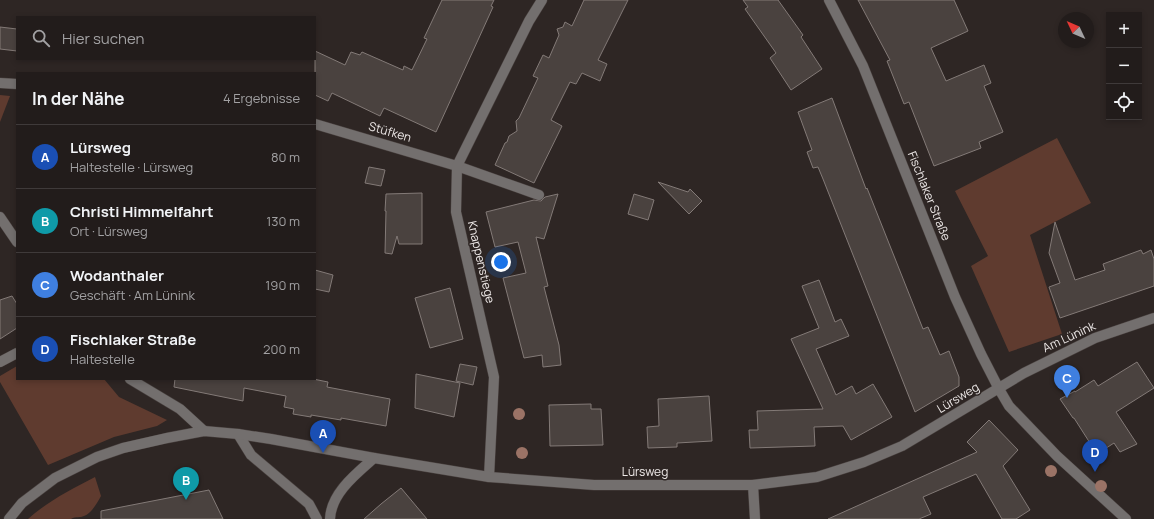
<!DOCTYPE html>
<html lang="de">
<head>
<meta charset="utf-8">
<style>
	body { margin:0; font-family:Manrope,sans-serif; background:#2e2928; color:#f1f3f6 }
	.controls { position:absolute; right:12px; top:12px; display:grid; overflow:hidden; border-radius:0px; box-shadow:0 2px 6px #0003 }
	.controls button { width:36px; height:36px; display:grid; place-items:center; padding:0; border:0; border-bottom:1px solid #3f3a3a; background:#221c1b; color:#f1f3f6; font:20px sans-serif }
	.compass { position:absolute; left:1058px; top:12px; width:36px; height:36px; border-radius:50%; background:#221c1b; box-shadow:0 2px 6px #0003; rotate:314deg }
	.you { position:absolute; left:501px; top:262px; width:14px; height:14px; margin:-10px; border:3px solid #fff; border-radius:50%; background:#1a73e8; box-shadow:0 0 0 6px #1a73e833 }
	.badge { display:grid; place-items:center; width:26px; height:26px; border-radius:50%; background:#1a73e8; color:#fff; font-size:13px; font-weight:700 }
	.pin { position:absolute; translate:-50% -33px; filter:drop-shadow(0 1px 2px #0008) }
	.pin::after { content:''; position:absolute; top:21px; width:14px; height:12px; background:inherit; clip-path:polygon(0 0,100% 0,50% 100%) }
	.list { margin:0; padding:0; list-style:none }
	h2 { display:flex; justify-content:space-between; align-items:center; height:52px; margin:0; padding:0 16px; font-size:17px }
	h2 small { font-size:13px; font-weight:400; color:#a2a1a3 }
	.list li { display:grid; grid-template-columns:26px 1fr auto; gap:12px; align-items:center; box-sizing:border-box; height:64px; padding:0 16px; border-top:1px solid #3f3a3a }
	.list b { display:block; font-size:15px; white-space:nowrap }
	.list p { margin:0; font-size:13px; white-space:nowrap; color:#a2a1a3 }
	.list em { font-size:13px; font-style:normal; color:#a2a1a3 }
	.icon { flex:none; width:22px; height:22px; fill:none; stroke:currentColor; stroke-width:2; stroke-linecap:round; stroke-linejoin:round }
	.map { position:relative; flex:none; width:1154px; height:519px; overflow:hidden }
	.search { position:absolute; background:#221c1b; box-shadow:0 2px 6px #0003; left:16px; top:16px; width:300px; height:44px; display:flex; align-items:center; gap:10px; box-sizing:border-box; padding:0 14px; border-radius:0px; color:#a2a1a3; font-size:15px }
	.panel { position:absolute; background:#221c1b; box-shadow:0 2px 6px #0003; left:16px; top:72px; width:300px; height:308px; border-radius:0px }
	.map>svg:first-child { display:block }
</style>
</head>
<body>
<div class="map">
<svg width="1154" height="519" viewBox="0 0 1154 519">
	<rect width="100%" height="100%" fill="#2e2624"/>
	<!-- green -->
	<g fill="#5f3b2f">
		<path d="M0,95L10,96L0,122Z"/>
		<path d="M1057,138L1091,203L1030,235L1062,334L1009,352L971,266L988,256L955,191Z"/>
		<path d="M17,366V379H104L119,397L167,420L157,426L114,437L48,465L0,382V376Z"/>
		<path d="M95,477L101,496C97,503 92,513 84,516C80,518 76,516 71,519H28C48,501 72,489 95,477Z"/>
	</g>
	<!-- building -->
	<g fill="#4a423f" stroke="#837a77">
		<path d="M442,0H494L491,6L493,7L483,29L436,132L384,108L380,116L332,93L328,101L315,95V51L345,65L351,52L360,55L362,52L403,70L404,66L412,70L427,39L424,38Z"/>
		<path d="M584,0H628L598,60L607,64L600,81L582,73L576,84L570,82L551,120L562,126L534,183L495,165L505,143L507,142L509,136L517,131L516,121L519,118L538,78L533,76L543,55L549,58L559,35L557,29L563,27L565,22L572,26Z"/>
		<path d="M743,0H778L803,35L801,37L822,69L791,90L770,58L776,53L745,9L748,7Z"/>
		<path d="M858,0H954L968,31L931,48L946,81L984,65L991,83L984,86L1003,132L979,142L981,148L934,166L909,102L904,104L887,61L890,60Z"/>
		<path d="M0,27L17,29V51L0,49Z"/>
		<path d="M832,98L866,189L867,188L923,329L928,327L940,355L949,351L959,377V386L915,412L823,179L818,167L813,168L807,152L812,150L798,112Z"/>
		<path d="M369,167L385,170L381,186L365,183Z"/>
		<path d="M658,182L688,192L690,189L702,201L689,214Z"/>
		<path d="M422,193V244H399L397,236L392,254L385,253L386,211H385L386,194Z"/>
		<path d="M558,194L544,239L536,237L548,286L544,287L559,345L561,365L543,367L542,355L524,358L503,278L526,273L518,242L495,247L486,212L534,200L541,201L545,197Z"/>
		<path d="M634,194L654,200L648,220L628,214Z"/>
		<path d="M1055,222L1075,280L1105,270L1103,264L1141,250L1143,254L1151,250L1154,259V286L1060,318L1049,287L1060,283L1049,253Z"/>
		<path d="M315,270L333,275L329,292L315,289Z"/>
		<path d="M819,280L835,322L841,319L849,336L816,349L836,395L852,386L856,394L873,384L892,417L851,440L843,426L814,427L815,446L750,448L749,430H758L757,411L823,409L791,339L819,328L802,286Z"/>
		<path d="M450,288L463,339L430,348L415,298Z"/>
		<path d="M12,296L17,304V328L0,339V300Z"/>
		<path d="M1137,362L1154,388L1116,412L1137,444L1120,452L1114,443L1097,454L1074,418H1073L1060,399L1075,391V392L1094,380L1098,386Z"/>
		<path d="M460,364L477,367L473,385L456,381Z"/>
		<path d="M416,374L460,383L454,417L415,408Z"/>
		<path d="M175,379H313L328,382L327,387L390,399L386,426L341,418V420L311,415V417L293,414L294,409L284,407L286,396L244,388L243,401L174,387Z"/>
		<path d="M709,396L712,441L677,443V447L648,448L647,427L659,426L658,399Z"/>
		<path d="M591,404V409H601L603,445L550,446L549,405Z"/>
		<path d="M989,420L1018,450L1003,466L1030,510L1016,519H1002L976,474L923,497L931,514L919,519H828L977,452L967,442Z"/>
		<path d="M401,488L427,519H364L381,504Z"/>
		<path d="M209,490L223,519H101V511Z"/>
	</g>
	<g fill="none" stroke-linecap="round" stroke-linejoin="round">
		<!-- minor casing -->
		<g stroke="#49413f" stroke-width="11">
			<g id="minor">
				<path d="M829,0L863,66L955,297L981,354L999,389L1009,406L1057,456L1126,519"/>
				<path d="M0,83L17,84"/>
				<path d="M315,124L457,166L539,195"/>
				<path d="M0,217L17,242"/>
				<path d="M0,362L17,353"/>
				<path d="M130,379L180,409L204,431"/>
				<path d="M238,434L251,455L309,504L317,519"/>
				<path d="M489,477L494,377L456,212L457,166L529,21L542,0"/>
				<path d="M753,485L755,519"/>
				<path d="M9,519L22,503L55,478L97,457L123,448L167,438L204,431L238,434L271,439L374,458L489,477L594,485H753L817,477L864,462L902,446L1024,373L1095,338L1154,318"/>
				<path d="M330,519C331,493 356,474 374,458"/>
			</g>
		</g>
		<!-- minor -->
		<use href="#minor" stroke="#736f6e" stroke-width="10"/>
	</g>
	<!-- trees -->
	<g fill="#9b7366">
		<circle cx="519" cy="414" r="6"/>
		<circle cx="522" cy="453" r="6"/>
		<circle cx="1051" cy="471" r="6"/>
		<circle cx="1101" cy="486" r="6"/>
	</g>
	<g text-anchor="middle" stroke-width="3" stroke-linejoin="round" paint-order="stroke">
		<!-- street labels -->
		<g font-size="12" fill="#ede8e7" stroke="#2e2624">
			<text transform="translate(390 132) rotate(16)" y="4">Stüfken</text>
			<text transform="translate(929 196) rotate(68)" y="4">Fischlaker Straße</text>
			<text transform="translate(481 262) rotate(77)" y="4">Knappenstiege</text>
			<text transform="translate(1069 337) rotate(-25)" y="4">Am Lünink</text>
			<text transform="translate(958 398) rotate(-31)" y="4">Lürsweg</text>
			<text x="645" y="476">Lürsweg</text>
		</g>
	</g>
</svg>
<div class="controls">
<button>+</button>
<button>−</button>
<button><svg class="icon" aria-label="locate" viewBox="0 0 24 24"><circle cx="12" cy="12" r="6"/><path d="M12 2v4M12 18v4M2 12h4M18 12h4"/></svg></button>
</div>
<svg class="compass" viewBox="-18 -18 36 36"><path d="M0-13l5 13h-10z" fill="#e53935"/><path d="M0 13l5-13h-10z" fill="#a2a1a3"/></svg>
<div class="you"></div>
<div class="pin badge" style="left:323px;top:453px;background:#1a4fb4">A</div>
<div class="pin badge" style="left:186px;top:500px;background:#0f9aa8">B</div>
<div class="pin badge" style="left:1067px;top:398px;background:#3f7fe0">C</div>
<div class="pin badge" style="left:1095px;top:472px;background:#1a4fb4">D</div>
<div class="search"><svg class="icon" aria-label="search" viewBox="0 0 24 24"><circle cx="10" cy="10" r="6"/><path d="M15 15l6 6"/></svg>Hier suchen</div>
<section class="panel">
<h2>In der Nähe<small>4 Ergebnisse</small></h2>
<ul class="list">
<li><span class="badge" style="background:#1a4fb4">A</span><div><b>Lürsweg</b><p>Haltestelle · Lürsweg</p></div><em>80 m</em></li>
<li><span class="badge" style="background:#0f9aa8">B</span><div><b>Christi Himmelfahrt</b><p>Ort · Lürsweg</p></div><em>130 m</em></li>
<li><span class="badge" style="background:#3f7fe0">C</span><div><b>Wodanthaler</b><p>Geschäft · Am Lünink</p></div><em>190 m</em></li>
<li><span class="badge" style="background:#1a4fb4">D</span><div><b>Fischlaker Straße</b><p>Haltestelle</p></div><em>200 m</em></li>
</ul>
</section>
</div>
</body>
</html>
